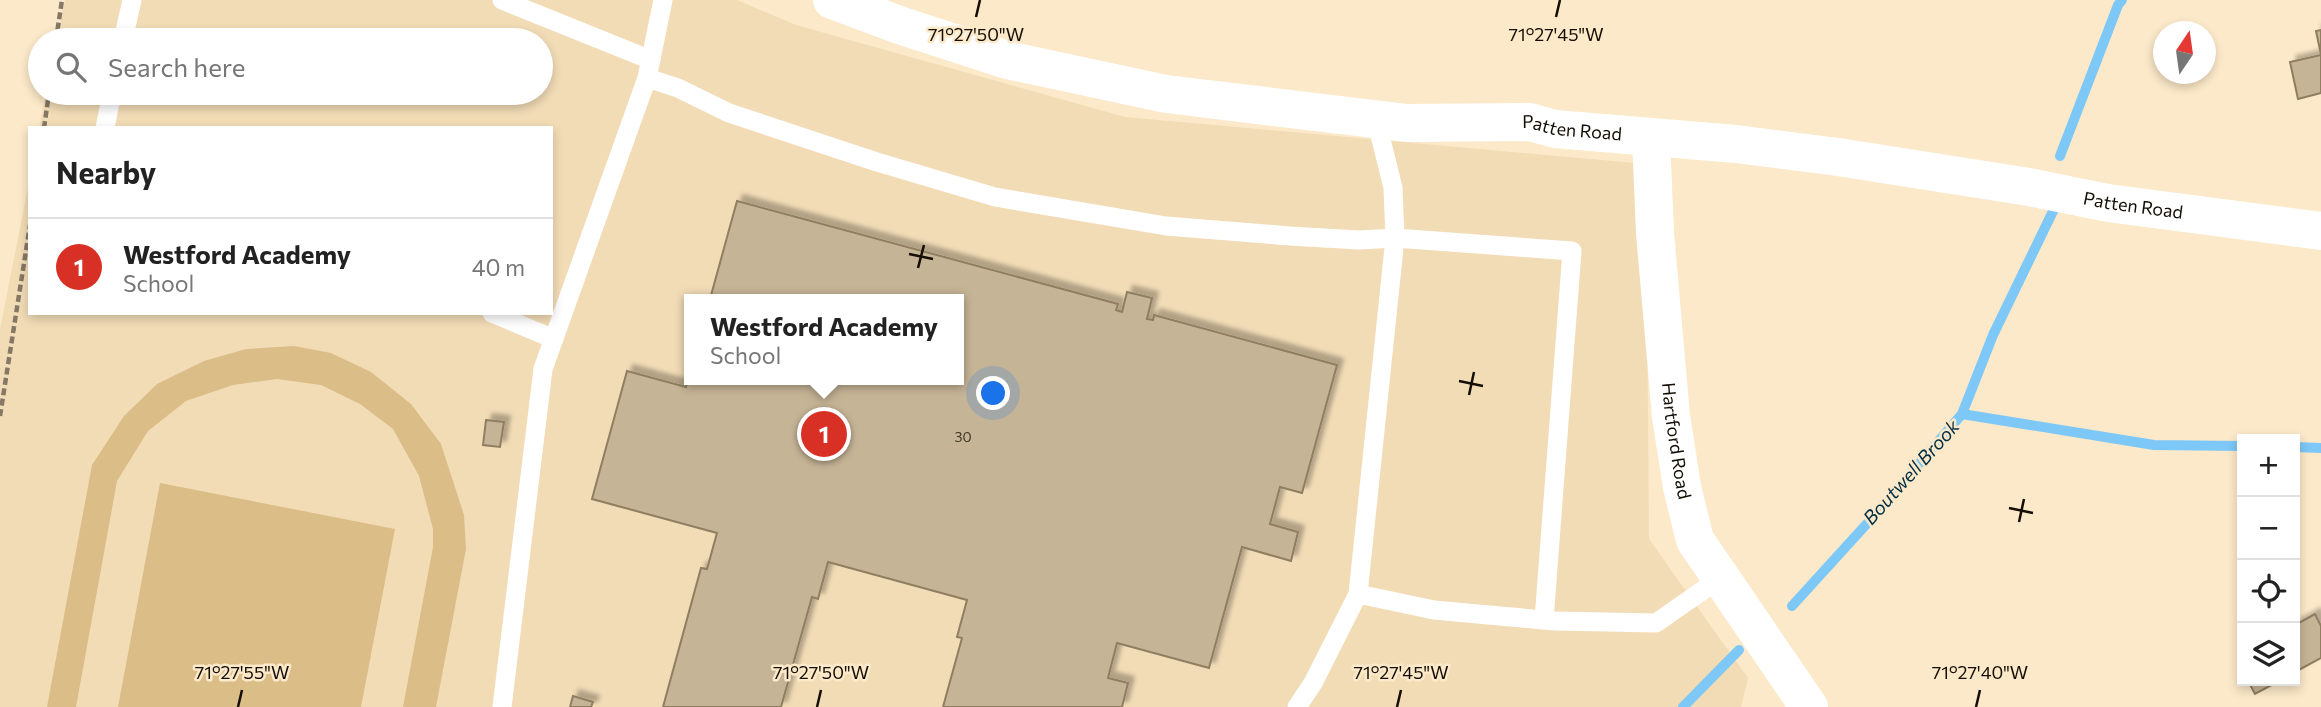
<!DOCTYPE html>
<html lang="en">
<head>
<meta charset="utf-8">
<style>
	body { margin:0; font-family:Commissioner,sans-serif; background:#f6f6f6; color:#222 }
	.controls { position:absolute; right:21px; bottom:21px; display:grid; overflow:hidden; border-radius:0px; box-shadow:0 4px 10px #0003 }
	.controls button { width:63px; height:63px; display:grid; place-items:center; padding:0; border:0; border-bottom:2px solid #e0e0e0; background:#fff; color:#222; font:35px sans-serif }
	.compass { position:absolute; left:2153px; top:21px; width:63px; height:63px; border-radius:50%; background:#fff; box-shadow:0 4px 10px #0003; rotate:13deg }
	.you { position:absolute; left:994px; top:394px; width:24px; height:24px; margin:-18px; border:5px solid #fff; border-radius:50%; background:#1a73e8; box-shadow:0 0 0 10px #1a73e833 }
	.badge { display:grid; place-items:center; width:46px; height:46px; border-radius:50%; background:#d93025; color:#fff; font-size:23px; font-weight:700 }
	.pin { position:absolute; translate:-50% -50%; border:4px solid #fff; box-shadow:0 2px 7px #0006 }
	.popup { position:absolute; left:684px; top:294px; width:280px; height:91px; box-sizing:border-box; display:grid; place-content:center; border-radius:0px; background:#fff; filter:drop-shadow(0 2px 5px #0005); font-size:23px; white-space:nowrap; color:#767676 }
	.popup b { font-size:26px; color:#222 }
	.popup::after { content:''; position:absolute; left:50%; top:100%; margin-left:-14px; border:14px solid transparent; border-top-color:#fff }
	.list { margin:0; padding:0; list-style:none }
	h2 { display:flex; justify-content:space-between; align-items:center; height:91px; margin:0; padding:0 28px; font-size:30px }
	h2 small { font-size:23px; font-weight:400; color:#767676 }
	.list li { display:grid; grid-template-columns:46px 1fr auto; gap:21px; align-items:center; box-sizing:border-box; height:98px; padding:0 28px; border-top:2px solid #e0e0e0 }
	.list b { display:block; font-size:26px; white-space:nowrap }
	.list p { margin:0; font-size:23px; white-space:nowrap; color:#767676 }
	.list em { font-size:23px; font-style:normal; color:#767676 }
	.icon { flex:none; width:38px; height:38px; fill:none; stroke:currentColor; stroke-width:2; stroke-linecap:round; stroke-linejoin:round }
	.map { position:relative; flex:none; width:2321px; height:707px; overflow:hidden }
	.search { position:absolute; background:#fff; box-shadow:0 4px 10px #0003; left:28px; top:28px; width:525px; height:77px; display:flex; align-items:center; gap:18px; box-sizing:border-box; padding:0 24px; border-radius:38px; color:#767676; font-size:26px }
	.panel { position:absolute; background:#fff; box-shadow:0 4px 10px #0003; left:28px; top:126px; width:525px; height:189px; border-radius:0px }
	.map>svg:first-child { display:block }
</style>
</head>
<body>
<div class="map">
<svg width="2321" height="707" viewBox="0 0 2321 707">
	<defs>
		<filter id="shadow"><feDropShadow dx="6" dy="-6" stdDeviation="2" flood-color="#0004"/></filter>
	</defs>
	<rect width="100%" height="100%" fill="#fce9c9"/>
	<!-- built -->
	<path fill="#f2dcb6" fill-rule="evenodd" d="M65,0H737L796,25L1125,117L1646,164L1649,539L1748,678L1741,707H0V329L30,177V313H551V128H39L46,93H541V40H57ZM689,299H959V380H689Z"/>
	<!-- green -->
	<g fill="#dbbd88">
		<path d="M294,346L331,353L371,372L411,404L441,444L464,515L466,549L436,707H403L433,547V529L419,476L393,429L360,404L321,385L277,379L233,385L186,401L148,431L117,481L76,707H47L92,465L124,416L157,384L204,361L246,349Z"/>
		<path d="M160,483L395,529L361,707H118Z"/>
	</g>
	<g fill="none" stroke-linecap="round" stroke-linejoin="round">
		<!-- stream -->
		<g stroke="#7dc8f7" stroke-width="10">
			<path d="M2060,156L2118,5L2122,0"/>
			<path d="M1962,414L2154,445L2242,446"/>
			<path d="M2295,447L2321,448"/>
			<path d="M1792,606L1873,517L1962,414L1993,335L2055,207"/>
			<path d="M1683,707L1739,650"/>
		</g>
	</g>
	<!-- building -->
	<g fill="#c6b496" stroke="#8f7e61" stroke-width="2" filter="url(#shadow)">
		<path d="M2321,30V93L2298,99L2290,62L2321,55L2316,31Z"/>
		<path d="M737,201L1118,304L1116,310L1122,312L1127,292L1152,298L1147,319L1153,320L1154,315L1337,365L1302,493L1280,487L1270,524L1298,532L1291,561L1242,547L1209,668L1117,643L1108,678L1128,683L1122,707H943L962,638L957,637L967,600L828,562L818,599L812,597L781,707H663L701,568L707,569L717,533L592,499L627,371L686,387L689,376V380H959V299H710Z"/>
		<path d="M486,420L504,422L500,447L483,445Z"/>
		<path d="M2315,614L2321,626V658L2295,672V625Z"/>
		<path d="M2248,681H2279L2255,694Z"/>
		<path d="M573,696L593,702L591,707H570Z"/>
	</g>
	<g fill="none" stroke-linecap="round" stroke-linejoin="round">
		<!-- path -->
		<g stroke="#857864" stroke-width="4.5" stroke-dasharray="7 3.5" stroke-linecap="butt">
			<path d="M56,40L62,0"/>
			<path d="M44,128L49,93"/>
			<path d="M0,416L30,225"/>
		</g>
		<!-- service -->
		<g stroke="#fff" stroke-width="19">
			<path d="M502,0L651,60"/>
			<path d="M663,0L647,78L678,88L729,113L877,162L995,197L1166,226L1290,236L1359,240L1395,238L1393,188L1376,119"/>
			<path d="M123,40L132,0"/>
			<path d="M105,128L112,93"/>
			<path d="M492,313L554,339"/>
			<path d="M1358,594L1395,238L1572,251L1544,620"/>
			<path d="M502,707L543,369L647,78"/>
			<path d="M1297,707L1313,683L1358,594L1434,610L1555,621L1656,623L1722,577"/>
		</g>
		<!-- minor -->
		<path stroke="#fff" stroke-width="38" id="s1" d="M1651,138L1655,233L1671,416L1682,487L1695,540L1809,707"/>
		<!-- tertiary -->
		<path stroke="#fff" stroke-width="38" id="s2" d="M832,0L899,25L1007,60L1166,94L1407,123L1530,122L1555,129L1736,144L1838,157L2029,187L2108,203L2321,231"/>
	</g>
	<!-- ticks -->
	<path fill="none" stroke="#140e04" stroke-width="2.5" d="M976,17L980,0M1556,17L1560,0M909,254L933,259M918,268L924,245M1459,381L1483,386M1469,395L1474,372M2009,508L2033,513M2019,522L2024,499M238,707L242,690M817,707L821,690M1397,707L1401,690M1976,707L1980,690"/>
	<g text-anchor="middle" stroke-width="5" stroke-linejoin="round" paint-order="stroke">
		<!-- number labels -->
		<g font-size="14" fill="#403828">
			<text x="963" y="442">30</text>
		</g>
		<!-- street labels -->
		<g font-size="18" fill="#140e04" stroke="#fce9c9">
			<text dy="6" stroke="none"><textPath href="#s2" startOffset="756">Patten Road</textPath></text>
			<text dy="6" stroke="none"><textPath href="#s2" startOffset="1323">Patten Road</textPath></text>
			<text dy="6" stroke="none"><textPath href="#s1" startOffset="304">Hartford Road</textPath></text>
		</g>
		<!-- water labels -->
		<g font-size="19" font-style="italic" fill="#002d44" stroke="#fce9c9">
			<text transform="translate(1911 472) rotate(-48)" y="7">Boutwell Brook</text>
		</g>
	</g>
	<g font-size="18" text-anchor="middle" fill="#140e04" stroke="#fce9c9" stroke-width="5" stroke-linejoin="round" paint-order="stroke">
		<text x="976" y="41">71°27'50"W</text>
		<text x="1556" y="41">71°27'45"W</text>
		<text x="242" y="679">71°27'55"W</text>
		<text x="821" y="679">71°27'50"W</text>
		<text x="1401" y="679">71°27'45"W</text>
		<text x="1980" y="679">71°27'40"W</text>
	</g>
</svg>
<div class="controls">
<button>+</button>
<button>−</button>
<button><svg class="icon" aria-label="locate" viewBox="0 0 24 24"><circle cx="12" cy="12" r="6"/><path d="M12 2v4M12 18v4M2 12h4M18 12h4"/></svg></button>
<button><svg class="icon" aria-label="layers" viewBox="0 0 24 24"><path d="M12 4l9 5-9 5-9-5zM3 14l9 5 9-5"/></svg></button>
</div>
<svg class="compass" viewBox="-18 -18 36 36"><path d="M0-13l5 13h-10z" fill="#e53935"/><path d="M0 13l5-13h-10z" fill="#767676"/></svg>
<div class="you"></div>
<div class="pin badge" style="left:824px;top:434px">1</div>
<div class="popup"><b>Westford Academy</b>School</div>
<div class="search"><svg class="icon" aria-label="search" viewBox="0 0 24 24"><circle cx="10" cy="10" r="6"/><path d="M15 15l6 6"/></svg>Search here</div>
<section class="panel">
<h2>Nearby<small></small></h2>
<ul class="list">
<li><span class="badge">1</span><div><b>Westford Academy</b><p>School</p></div><em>40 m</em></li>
</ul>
</section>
</div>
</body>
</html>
